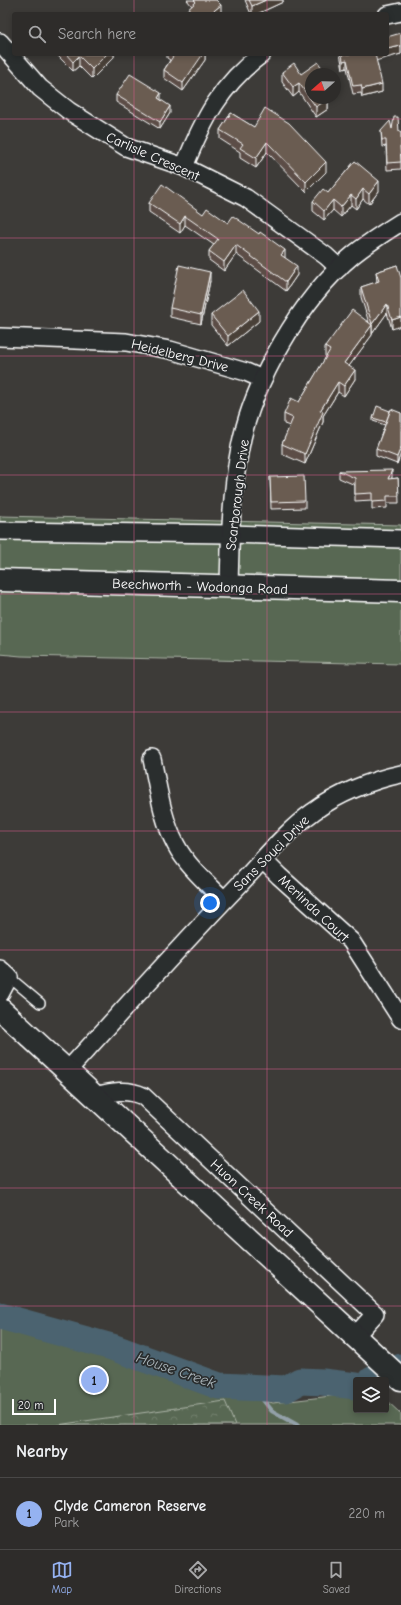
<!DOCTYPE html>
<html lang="en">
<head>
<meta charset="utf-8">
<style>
	body { margin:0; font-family:"Comic Neue",sans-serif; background:#3a3836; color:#f1f3f6 }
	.controls { position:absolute; right:12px; bottom:12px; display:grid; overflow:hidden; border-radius:4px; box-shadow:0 2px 6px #0003 }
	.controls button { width:36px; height:36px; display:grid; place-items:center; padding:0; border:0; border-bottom:1px solid #494847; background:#2e2c2a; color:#f1f3f6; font:20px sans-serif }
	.compass { position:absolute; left:305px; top:68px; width:36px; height:36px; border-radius:50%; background:#2e2c2a; box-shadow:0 2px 6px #0003; rotate:250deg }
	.scale { position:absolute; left:12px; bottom:10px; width:44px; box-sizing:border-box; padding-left:4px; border:2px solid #fff; border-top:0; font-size:11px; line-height:14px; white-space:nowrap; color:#fff; -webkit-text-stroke:3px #2a2d2e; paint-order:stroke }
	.you { position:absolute; left:210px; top:903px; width:14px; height:14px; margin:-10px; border:3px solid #fff; border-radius:50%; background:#1a73e8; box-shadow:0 0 0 6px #1a73e833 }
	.badge { display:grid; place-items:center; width:26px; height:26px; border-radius:50%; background:#95b2f1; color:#111; font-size:13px; font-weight:700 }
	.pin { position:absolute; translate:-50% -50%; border:2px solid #fff; box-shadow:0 1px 4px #0006 }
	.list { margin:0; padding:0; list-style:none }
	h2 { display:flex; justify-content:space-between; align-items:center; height:52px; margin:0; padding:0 16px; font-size:17px }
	h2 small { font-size:13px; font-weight:400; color:#a7a7a8 }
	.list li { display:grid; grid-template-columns:26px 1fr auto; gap:12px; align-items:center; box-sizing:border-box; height:72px; padding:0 16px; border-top:1px solid #494847 }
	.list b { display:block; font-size:15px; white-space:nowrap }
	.list p { margin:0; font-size:13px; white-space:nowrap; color:#a7a7a8 }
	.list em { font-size:13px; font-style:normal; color:#a7a7a8 }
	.icon { flex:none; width:22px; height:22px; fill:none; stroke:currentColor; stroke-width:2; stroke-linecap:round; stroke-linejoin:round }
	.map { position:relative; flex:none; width:401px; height:1425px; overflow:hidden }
	.search { position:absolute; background:#2e2c2a; box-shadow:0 2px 6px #0003; left:12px; right:12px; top:12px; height:44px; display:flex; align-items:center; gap:10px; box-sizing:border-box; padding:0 14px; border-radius:4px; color:#a7a7a8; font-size:15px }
	.sheet { height:124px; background:#2e2c2a }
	nav { display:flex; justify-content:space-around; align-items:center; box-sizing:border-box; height:56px; border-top:1px solid #494847; background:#2e2c2a; font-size:11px; color:#a7a7a8 }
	nav a { display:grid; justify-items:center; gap:2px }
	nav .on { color:#95b2f1 }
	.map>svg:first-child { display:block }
</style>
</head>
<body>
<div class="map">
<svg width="401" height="1425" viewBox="0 0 401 1425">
	<defs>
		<pattern id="forest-crowns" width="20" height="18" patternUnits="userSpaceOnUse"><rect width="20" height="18" fill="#586852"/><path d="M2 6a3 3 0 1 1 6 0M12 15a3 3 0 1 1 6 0" fill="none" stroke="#717f6c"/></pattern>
	</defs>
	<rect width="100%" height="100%" fill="#3d3b38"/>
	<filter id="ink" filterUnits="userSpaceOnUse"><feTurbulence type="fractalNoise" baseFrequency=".025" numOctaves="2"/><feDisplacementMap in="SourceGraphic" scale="8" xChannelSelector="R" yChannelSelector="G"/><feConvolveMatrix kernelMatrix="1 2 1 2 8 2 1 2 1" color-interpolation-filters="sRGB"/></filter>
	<g filter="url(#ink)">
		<!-- green -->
		<g fill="#586852" stroke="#acb4a8">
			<path d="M0,516L401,525V664L21,656L0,654Z"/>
			<path d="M0,1322L77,1342L140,1367L273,1403L356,1393V1410H386V1400L401,1414V1425H0Z"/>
		</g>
		<!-- forest -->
		<path fill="url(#forest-crowns)" stroke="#acb4a8" d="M225,1401L235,1425H57Z"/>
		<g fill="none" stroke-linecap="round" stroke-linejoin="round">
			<!-- stream -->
			<path stroke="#93a1a9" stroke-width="4.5" d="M253,1387L272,1411L297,1425"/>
			<!-- river -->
			<g stroke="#4b636f" stroke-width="27">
				<path d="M0,1316L112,1347L219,1386L286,1389L300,1381L323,1382L356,1386"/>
				<path d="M372,1380L401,1367"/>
			</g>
			<!-- service casing -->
			<g stroke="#fff" stroke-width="12">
				<path id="service" d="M9,977L40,1003"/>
			</g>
			<!-- minor casing -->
			<g stroke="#fff" stroke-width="20">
				<g id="minor">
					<path d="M387,15L401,12"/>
					<path d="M0,42L40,88L69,111L126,147L184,167L246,198L326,256L339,268"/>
					<path d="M184,167C203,120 221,84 262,54"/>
					<path d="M0,337L126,342L170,350L246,372L262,379"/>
					<path d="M0,531L230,534L401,539"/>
					<path d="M229,587C230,541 231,494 240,448C252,383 302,297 353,255C368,243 385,232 401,222"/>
					<path d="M152,759C158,787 162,819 176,845C187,866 207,883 224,900"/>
					<path d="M263,860L279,876L351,941L401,1019"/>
					<path d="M0,969L9,977L0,994"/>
					<path d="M67,1071C124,1009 181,945 240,884C263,860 285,832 313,812C337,794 372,780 401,774"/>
					<path d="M94,1096C111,1092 127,1088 143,1096L375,1314L355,1336"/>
				</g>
			</g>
			<!-- tertiary casing -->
			<g stroke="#fff" stroke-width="25">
				<path id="tertiary" d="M0,1009L401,1379"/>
			</g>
			<!-- secondary casing -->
			<g stroke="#fff" stroke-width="25">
				<path id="secondary" d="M0,580L401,591"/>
			</g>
			<!-- service -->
			<use href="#service" stroke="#2a2d2e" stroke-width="9"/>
			<!-- minor -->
			<use href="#minor" stroke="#2a2d2e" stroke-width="17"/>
			<!-- tertiary -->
			<use href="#tertiary" stroke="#2a2d2e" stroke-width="22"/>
			<!-- secondary -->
			<use href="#secondary" stroke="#2a2d2e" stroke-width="22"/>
		</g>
		<!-- wall -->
		<g fill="#5b4e46" stroke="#fff">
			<path d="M187,0H216L221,13L220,14H184V13L192,6Z"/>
			<path d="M245,0H283V2L257,14H251Z"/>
			<path d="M401,33V54L376,60L382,92L362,97L361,93L353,94L347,68L343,69L340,54H387Z"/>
			<path d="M56,54H114V57L92,79L79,66L73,71Z"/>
			<path d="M167,54H205V60L183,91L164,78V70L170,60L167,58Z"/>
			<path d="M282,72L301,74L311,98H330L328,99V109L316,117L299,92L293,97L282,82Z"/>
			<path d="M116,95L161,100L170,113L160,129L116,102Z"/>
			<path d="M231,113L326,172L306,192L267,152L256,168L240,158V152L220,139V130Z"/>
			<path d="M392,129L399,132H401V169L387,170L386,146L382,147L381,131Z"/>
			<path d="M355,161L379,191L369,204L363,199L356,209L351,205L341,217L333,210L324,220L313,211V201L328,193Z"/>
			<path d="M149,203L203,214L228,223L285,258L297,275L286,291L236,254L224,271L209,260V251L214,245L185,225L180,233L149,212Z"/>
			<path d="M397,265L392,329L387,313L372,334V331V335L349,366L355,379L344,396L338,392L323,416V422L305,464L282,454V444L290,426L284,424V414L299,402L326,357L325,356V347L369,323L361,297V287L377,282L376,272Z"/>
			<path d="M210,281L201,324L170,317V308Z"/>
			<path d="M211,315L259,321L228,346L211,325Z"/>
			<path d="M390,411L401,413V453L397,464L376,456V449L385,425L373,421V418Z"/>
			<path d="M339,471L392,477L391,479L398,478L399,503H387V508L372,509V500L355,501V485L339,478Z"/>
			<path d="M270,477L305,501V508L271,509Z"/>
		</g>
		<!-- shaded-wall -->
		<g fill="#4a4039" stroke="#fff">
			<path d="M266,0H283V2L257,14H252V6Z"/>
			<path d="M221,5V13L220,14H210Z"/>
			<path d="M401,46V54L375,61V54H387V49Z"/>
			<path d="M107,54H114V57L92,79V69Z"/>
			<path d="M201,54H205V60L183,91V83Z"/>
			<path d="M79,56V66L73,71V62Z"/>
			<path d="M347,60V68L343,69V61Z"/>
			<path d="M299,83V92L293,97V87Z"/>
			<path d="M382,84V92L362,97V89Z"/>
			<path d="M161,93V100L158,98Z"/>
			<path d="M323,98H330L328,99V109L316,117V107Z"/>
			<path d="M170,106V113L160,129V122Z"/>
			<path d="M267,142V152L256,168V158Z"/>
			<path d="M326,162V172L306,192V182Z"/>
			<path d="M379,181V191L369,204V194Z"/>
			<path d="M363,189V199L356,209V199Z"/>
			<path d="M351,195V205L341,217V207Z"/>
			<path d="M333,200V210L324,220V211Z"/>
			<path d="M185,216V225L180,233V224Z"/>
			<path d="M236,245V254L224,271V262Z"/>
			<path d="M285,250V259L281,255Z"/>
			<path d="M297,266V275L286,291V282Z"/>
			<path d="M210,272V281L201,324V315Z"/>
			<path d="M387,304V313L372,334V324Z"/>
			<path d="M259,311V321L228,346V336Z"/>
			<path d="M401,317V326L392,329V320Z"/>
			<path d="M372,325V335L344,373V363Z"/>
			<path d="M355,370V379L344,396V386Z"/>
			<path d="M338,382V392L323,416V422L305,464V454L320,411Z"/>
			<path d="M401,447V453L397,464V457Z"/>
			<path d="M392,470V477L388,486V479Z"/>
		</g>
		<!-- building -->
		<g fill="#6a5b51" stroke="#fff">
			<path d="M194,0H216L221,5L210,14H186L184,13L196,2Z"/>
			<path d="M249,0H266L252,6Z"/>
			<path d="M401,33V46L387,49V37Z"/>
			<path d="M66,54H107L92,69L79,56L73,62Z"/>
			<path d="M173,54H203L183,83L164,70L174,55Z"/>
			<path d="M342,54H375L382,84L362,89L361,85L353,86L347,60L343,61Z"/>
			<path d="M318,62L326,74H311V98H327L328,99L316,107L299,83L293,87L282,72L294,63L301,74Z"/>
			<path d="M130,74L161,93L158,98L170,106L160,122L116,95Z"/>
			<path d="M265,108L289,123L326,162L306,182L267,142L256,158L240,148L243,144L220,130L231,113L254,127Z"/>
			<path d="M394,117H398L399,132H401V147H400L401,162L387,163L386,140H382L381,131L390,121L392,129Z"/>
			<path d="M355,161L379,181L369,194L363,189L356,199L351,195L341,207L333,200L324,211L313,201L323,189L328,193Z"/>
			<path d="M162,184L203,214L207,208L228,223L233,216L259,234L260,232L285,250L281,255L297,266L286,282L236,245L224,262L209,251L218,239L185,216L180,224L149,203Z"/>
			<path d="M179,265L210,272L201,315L170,308Z"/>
			<path d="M397,265L401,278V317L392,320L387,304L372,324L361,287L379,281L376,272Z"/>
			<path d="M243,290L259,311L228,336L211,315Z"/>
			<path d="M352,310L372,325L344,363L355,370L344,386L338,382L320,411L323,412L305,454L282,444L293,418L284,414L291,398L299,402L330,350L325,347Z"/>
			<path d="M377,406L390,411L386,422L373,418Z"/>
			<path d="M391,409L401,413V447L397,457L376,449Z"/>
			<path d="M392,470L388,479L398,478L399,496H387V501L372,502V493L355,494V478L339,471Z"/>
			<path d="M304,476L305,501L271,502L270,477Z"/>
		</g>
	</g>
	<!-- grid -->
	<path fill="none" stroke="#d45d8c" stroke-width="1" stroke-opacity="0.55" d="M134,0V14M267,0V14M134,54V1425M267,54V1425M0,119H401M0,238H401M0,356H401M0,475H401M0,594H401M0,712H401M0,831H401M0,950H401M0,1069H401M0,1188H401M0,1306H401"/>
	<g text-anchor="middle" stroke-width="3.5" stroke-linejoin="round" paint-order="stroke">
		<!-- street labels -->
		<g font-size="14" fill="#fff" stroke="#2a2d2e">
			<text transform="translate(153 156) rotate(24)" y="5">Carlisle Crescent</text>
			<text transform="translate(180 355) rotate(14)" y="5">Heidelberg Drive</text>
			<text transform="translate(237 495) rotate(-83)" y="5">Scarborough Drive</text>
			<text transform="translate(200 586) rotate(2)" y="5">Beechworth - Wodonga Road</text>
			<text transform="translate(271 853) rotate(-45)" y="5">Sans Souci Drive</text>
			<text transform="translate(314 908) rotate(43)" y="5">Merlinda Court</text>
			<text transform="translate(252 1198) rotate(43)" y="5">Huon Creek Road</text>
		</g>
		<!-- water labels -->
		<g font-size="15" font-style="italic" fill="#aeb9be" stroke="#2a2d2e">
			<text transform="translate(176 1370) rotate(19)" y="5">House Creek</text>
		</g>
	</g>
</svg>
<div class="controls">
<button><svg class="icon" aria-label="layers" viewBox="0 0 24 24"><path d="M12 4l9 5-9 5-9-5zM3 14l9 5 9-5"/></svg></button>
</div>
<svg class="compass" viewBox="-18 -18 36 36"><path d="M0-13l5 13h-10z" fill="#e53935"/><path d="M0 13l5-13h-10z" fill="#a7a7a8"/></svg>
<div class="scale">20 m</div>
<div class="you"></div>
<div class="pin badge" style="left:94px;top:1380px">1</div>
<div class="search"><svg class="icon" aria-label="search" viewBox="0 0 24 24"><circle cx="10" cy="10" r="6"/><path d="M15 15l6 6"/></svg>Search here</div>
</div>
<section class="sheet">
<h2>Nearby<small></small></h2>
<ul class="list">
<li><span class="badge">1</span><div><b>Clyde Cameron Reserve</b><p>Park</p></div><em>220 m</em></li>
</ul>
</section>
<nav>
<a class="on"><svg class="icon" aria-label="map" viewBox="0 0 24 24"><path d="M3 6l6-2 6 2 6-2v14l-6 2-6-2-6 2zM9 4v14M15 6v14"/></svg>Map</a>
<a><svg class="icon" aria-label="directions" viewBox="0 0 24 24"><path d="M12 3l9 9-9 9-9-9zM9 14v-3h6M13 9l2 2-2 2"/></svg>Directions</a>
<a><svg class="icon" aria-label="saved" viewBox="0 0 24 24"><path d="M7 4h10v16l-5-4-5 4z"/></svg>Saved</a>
</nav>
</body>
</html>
